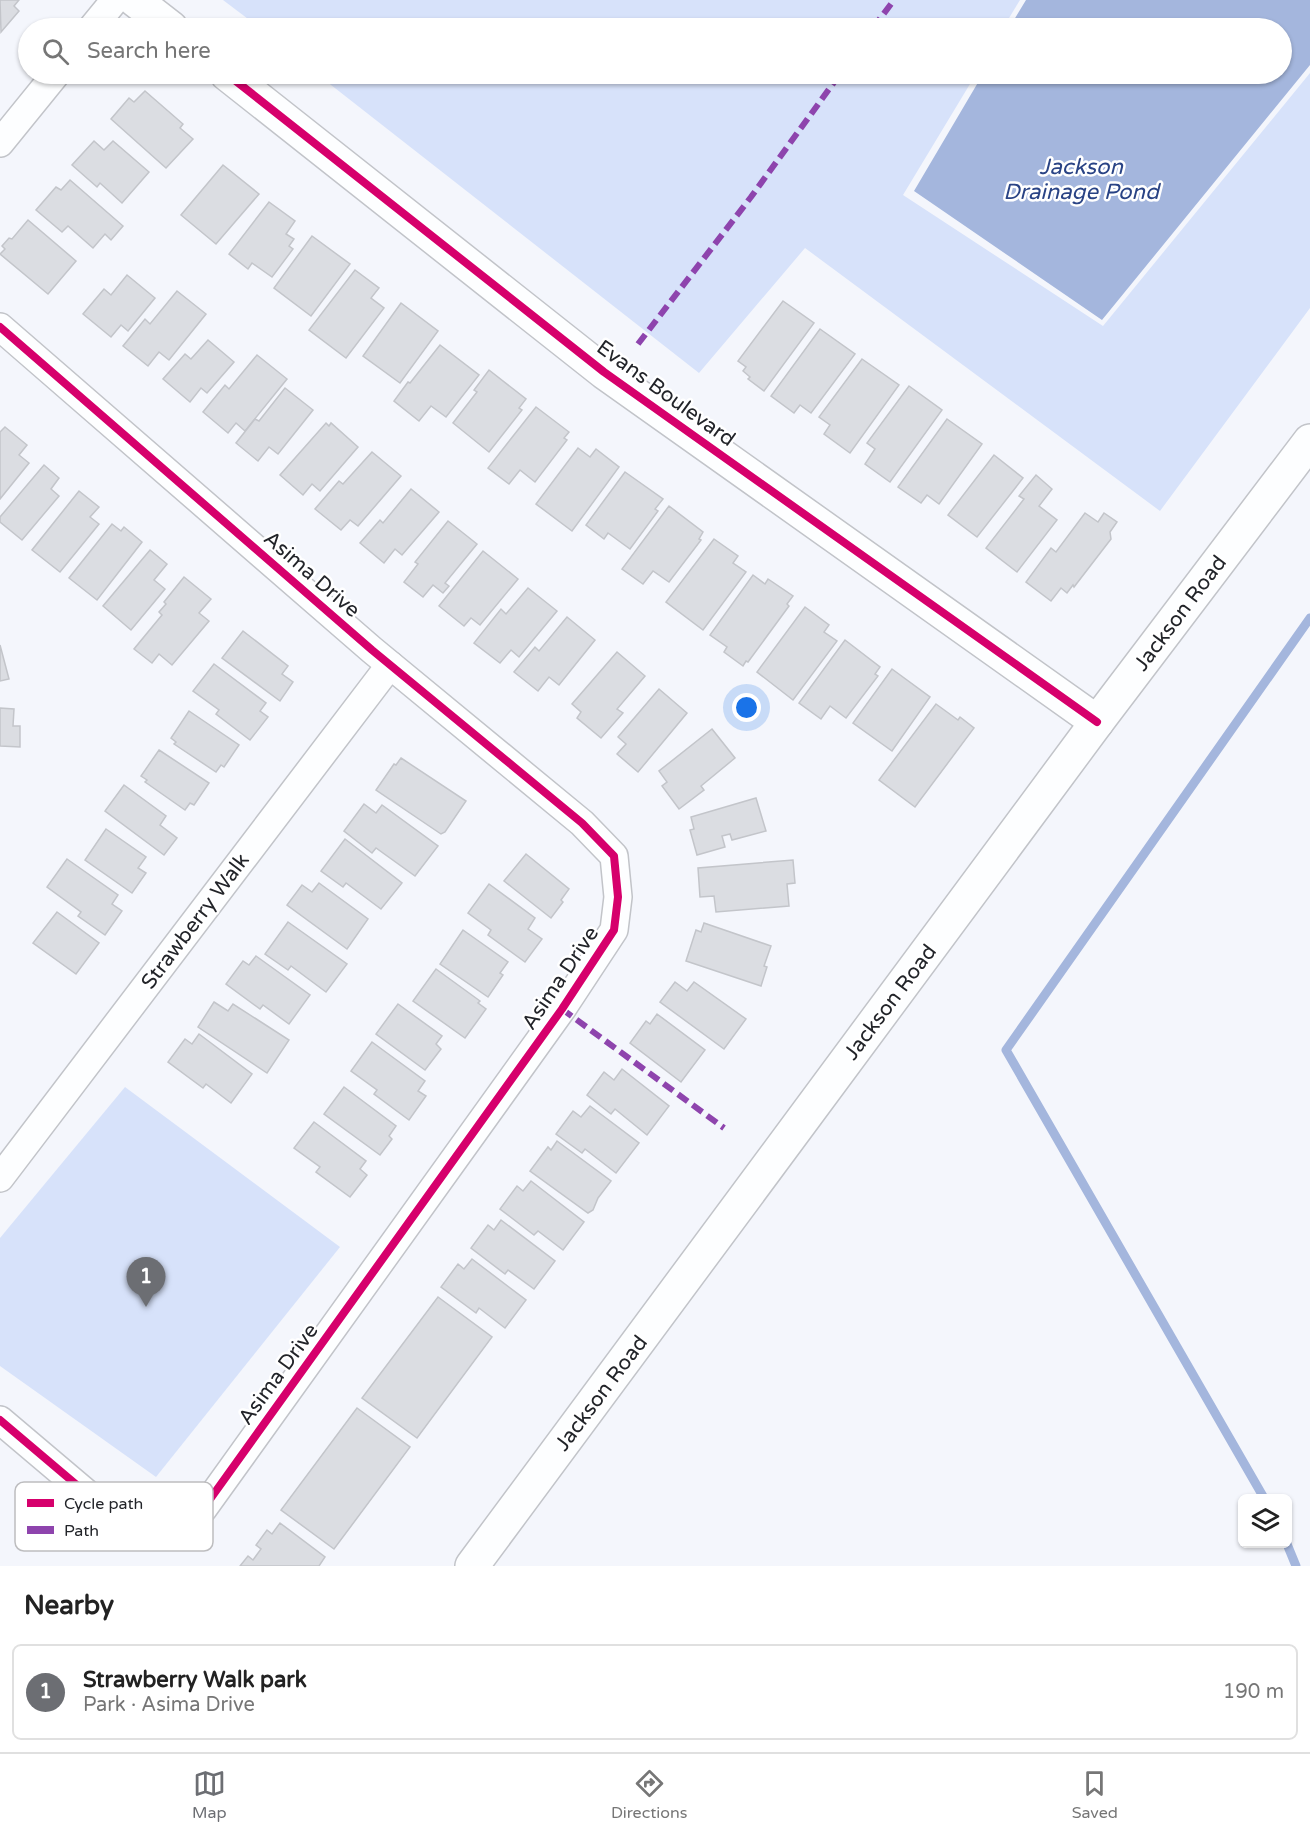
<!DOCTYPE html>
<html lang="en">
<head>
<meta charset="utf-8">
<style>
	body { margin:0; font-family:"Varela Round",sans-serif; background:#f2f2f2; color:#222 }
	.controls { position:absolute; right:18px; bottom:18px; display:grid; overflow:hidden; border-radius:9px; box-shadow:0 2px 4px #0004 }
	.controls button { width:54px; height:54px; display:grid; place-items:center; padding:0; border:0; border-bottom:2px solid #e0e0e0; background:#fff; color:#222; font:30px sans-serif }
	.you { position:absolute; left:747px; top:708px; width:21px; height:21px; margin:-15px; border:4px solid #fff; border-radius:50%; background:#1a73e8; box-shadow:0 0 0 9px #1a73e833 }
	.badge { display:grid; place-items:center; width:39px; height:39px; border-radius:50%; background:#6c6e73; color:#fff; font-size:20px; font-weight:700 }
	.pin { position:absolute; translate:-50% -50px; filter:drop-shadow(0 2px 3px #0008) }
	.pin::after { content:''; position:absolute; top:32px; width:21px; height:18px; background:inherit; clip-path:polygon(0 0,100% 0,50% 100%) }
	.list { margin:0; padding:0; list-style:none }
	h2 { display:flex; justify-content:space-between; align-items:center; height:78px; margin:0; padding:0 24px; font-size:26px }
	h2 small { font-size:20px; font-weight:400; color:#767676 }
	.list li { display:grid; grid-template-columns:39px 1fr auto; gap:18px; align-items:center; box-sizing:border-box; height:96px; margin:0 12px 12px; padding:0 12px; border:2px solid #e0e0e0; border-radius:9px }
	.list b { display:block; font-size:22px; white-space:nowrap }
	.list p { margin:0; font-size:20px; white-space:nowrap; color:#767676 }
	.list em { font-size:20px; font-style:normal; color:#767676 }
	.icon { flex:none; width:33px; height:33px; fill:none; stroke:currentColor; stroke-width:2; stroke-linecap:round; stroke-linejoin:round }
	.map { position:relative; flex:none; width:1310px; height:1566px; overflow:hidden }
	.search { position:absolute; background:#fff; box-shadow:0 2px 4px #0004; left:18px; right:18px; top:18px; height:66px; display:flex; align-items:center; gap:15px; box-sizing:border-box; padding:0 21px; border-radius:33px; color:#767676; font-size:22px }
	.sheet { height:186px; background:#fff }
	nav { display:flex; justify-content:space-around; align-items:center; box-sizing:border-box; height:84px; border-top:2px solid #e0e0e0; background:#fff; font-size:16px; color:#767676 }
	nav a { display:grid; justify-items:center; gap:3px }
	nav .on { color:#6c6e73 }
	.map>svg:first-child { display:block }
</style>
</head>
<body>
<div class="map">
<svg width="1310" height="1566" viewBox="0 0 1310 1566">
	<rect width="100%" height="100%" fill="#f4f6fc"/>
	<!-- green -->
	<g fill="#d7e2fa">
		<path d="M223,0H1020L1003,28H260Z"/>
		<path d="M1310,73V308L1160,511L805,248L699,373L317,74H976L903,195L1103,326Z"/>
		<path d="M125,1087L340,1247L156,1477L0,1366V1238Z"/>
	</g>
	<!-- water -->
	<path fill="#a4b6dd" d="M1026,0H1310V65L1102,320L914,191L983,74H1282V28H1009Z"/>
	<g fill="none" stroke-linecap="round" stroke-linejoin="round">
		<!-- stream -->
		<g stroke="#a4b6dd" stroke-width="9">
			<path d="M1264,1498L1006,1050L1310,618"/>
			<path d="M1287,1544L1296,1566"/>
		</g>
	</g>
	<!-- building -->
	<g fill="#dbdde2" stroke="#c3c5ca" stroke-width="1.5">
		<path d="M0,0H19L14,6L19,11L1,32Z"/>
		<path d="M145,91L183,124L180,128L193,139L166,168L111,119L129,98L134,102Z"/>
		<path d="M94,141L104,150L113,141L149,172L122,203L100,183L97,187L72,165Z"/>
		<path d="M223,165L259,194L216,244L181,215Z"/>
		<path d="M70,180L123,226L111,240L105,234L93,248L68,226L62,232L36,210L56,187L61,190Z"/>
		<path d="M269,202L295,221L286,234L294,239L289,246L293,249L272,277L252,263L248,269L229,254Z"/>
		<path d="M28,220L76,261L48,294L0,254L5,249L2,246L9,238L12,239Z"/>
		<path d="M312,236L350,264L311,316L274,288Z"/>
		<path d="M355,270L379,288L371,298L384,308L346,358L309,330Z"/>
		<path d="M127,275L155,298L128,331L121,325L111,337L83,314L104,289L111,295Z"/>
		<path d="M177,291L206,314L169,360L159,352L148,366L123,346L145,319L150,324Z"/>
		<path d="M783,301L814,323L764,391L748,379L750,377L743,371L746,367L738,361Z"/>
		<path d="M401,303L438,331L400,383L363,356Z"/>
		<path d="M820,329L855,354L811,413L800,405L794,413L771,396Z"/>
		<path d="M208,340L234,362L207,393L201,388L190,402L163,379L185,354L191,359Z"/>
		<path d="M440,345L479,375L446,417L431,406L419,421L394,401L408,382L410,383Z"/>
		<path d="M257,355L287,379L245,431L236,423L228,433L203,412L225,385L229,389Z"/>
		<path d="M862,359L899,385L850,453L824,434L830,425L819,417Z"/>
		<path d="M489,370L526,399L519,408L522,410L489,452L453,423L477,392L474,390Z"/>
		<path d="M909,386L942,410L890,482L865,464L875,449L867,443Z"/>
		<path d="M285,388L313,410L278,454L269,447L258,461L236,443L255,419L259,421Z"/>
		<path d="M536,407L569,432L564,438L567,440L535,482L520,470L509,484L488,468Z"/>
		<path d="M947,419L982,444L939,504L927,495L921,503L898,487Z"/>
		<path d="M326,423L329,426L331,423L358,447L320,491L312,484L303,495L280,475Z"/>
		<path d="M5,427L27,445L19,455L29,463L0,499V432Z"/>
		<path d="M578,448L590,457L596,449L619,467L572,531L536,504Z"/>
		<path d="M372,452L401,476L358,526L350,520L341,530L315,509L339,481L343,484Z"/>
		<path d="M994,455L1023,478L977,537L948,515Z"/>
		<path d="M44,465L59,478L51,489L59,496L22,540L0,522V517Z"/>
		<path d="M625,472L663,499L655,509L658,511L630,549L608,533L604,539L586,525Z"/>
		<path d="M1036,475L1052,489L1039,506L1057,520L1017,572L986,548L1024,499L1019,496Z"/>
		<path d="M411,489L439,512L402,555L395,549L384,563L360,543L380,520L383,523Z"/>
		<path d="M79,491L99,507L90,517L99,524L60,572L32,550Z"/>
		<path d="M669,506L703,532L699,539L701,540L669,582L653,571L643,584L622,569Z"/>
		<path d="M1085,513L1098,522L1104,513L1117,522L1110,532L1111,539L1074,587L1073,585L1067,593L1061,588L1051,601L1026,582L1051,548L1056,552Z"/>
		<path d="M448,521L477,544L445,583L449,586L443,593L433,585L423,597L404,582L418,564L415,562Z"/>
		<path d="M112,524L121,531L124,527L142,542L97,600L69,578Z"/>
		<path d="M714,539L738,556L733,563L746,572L703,630L666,602Z"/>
		<path d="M150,550L167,564L154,580L165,589L131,630L103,606Z"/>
		<path d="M483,551L518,579L480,625L471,618L464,626L439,606Z"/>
		<path d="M753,575L765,584L768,579L793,596L787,604L789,606L748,662L746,661L743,666L724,652L727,647L710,635Z"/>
		<path d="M184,577L211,599L199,613L209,621L172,665L159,654L152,663L134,649L162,615L159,612L166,604L164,602Z"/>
		<path d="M528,588L557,611L519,657L511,650L500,663L474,643L501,609L506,614Z"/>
		<path d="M805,607L829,625L824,632L837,641L793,700L757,672Z"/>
		<path d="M567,617L595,640L559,685L549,677L538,691L514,672L535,647L539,651Z"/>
		<path d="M243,631L288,666L282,674L293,682L280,701L222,658Z"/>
		<path d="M845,640L880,667L875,674L878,676L846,718L830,706L821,719L799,703Z"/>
		<path d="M0,645L9,679L0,681Z"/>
		<path d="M617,652L645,676L617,709L623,713L601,738L577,718L581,712L572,704Z"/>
		<path d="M214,664L266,703L260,711L268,717L250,740L216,714L219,710L193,691Z"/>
		<path d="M892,669L930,697L892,751L853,723Z"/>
		<path d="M659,689L687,713L638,772L617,754L626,744L618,737Z"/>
		<path d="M936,704L958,720L960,717L974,728L915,807L879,780Z"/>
		<path d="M0,708L14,709L13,726H20V747L0,746Z"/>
		<path d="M189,711L239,745L224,767L221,765L216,772L174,744L176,742L171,738Z"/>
		<path d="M712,729L735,758L701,786L704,790L679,809L662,786L667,782L659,771Z"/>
		<path d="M159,750L209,783L194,805L190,803L185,810L145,782L147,780L141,776Z"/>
		<path d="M401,758L466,801L445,832L441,834L376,790L394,764L396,765Z"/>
		<path d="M124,785L166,816L160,825L177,838L164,855L105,811Z"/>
		<path d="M756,798L766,831L732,840L730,834L722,836L725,847L697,855L690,830L694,829L691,817Z"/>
		<path d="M364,804L376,813L382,805L438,846L415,876L376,848L372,853L344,831Z"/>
		<path d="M106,829L146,857L138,868L146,873L132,893L85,860Z"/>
		<path d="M345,839L402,883L381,909L346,883L343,887L321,871Z"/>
		<path d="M526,854L569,889L561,900L563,902L551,918L504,881Z"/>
		<path d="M67,859L118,895L112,904L122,911L105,935L78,916L81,912L47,887Z"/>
		<path d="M793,860L795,883L787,884L789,906L716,912L714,896L700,897L698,868Z"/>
		<path d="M319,883L368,919L347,949L287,905L302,885L312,892Z"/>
		<path d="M489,884L535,918L528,929L542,939L525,962L488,935L491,930L468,913Z"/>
		<path d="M57,912L99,943L76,974L33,943Z"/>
		<path d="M288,922L347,964L326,992L291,966L288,970L265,954Z"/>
		<path d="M704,923L771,946L764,966L767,967L761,986L686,961L696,930L701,932Z"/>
		<path d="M463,930L508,962L500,973L503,975L488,997L440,964Z"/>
		<path d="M256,956L310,995L289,1024L263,1005L260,1009L226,984L243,961L249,965Z"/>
		<path d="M436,969L480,1001L478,1003L486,1009L465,1038L413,1001Z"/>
		<path d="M675,982L687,991L694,982L746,1019L724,1049L660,1002Z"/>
		<path d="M214,1002L228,1011L233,1004L289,1040L267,1073L198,1027Z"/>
		<path d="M398,1004L442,1036L436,1044L441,1049L425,1070L376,1034Z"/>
		<path d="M657,1014L705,1050L681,1082L630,1043L646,1021L650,1024Z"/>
		<path d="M199,1034L252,1074L231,1103L206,1084L203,1088L168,1062L185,1039L192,1044Z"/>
		<path d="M372,1042L425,1081L418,1091L426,1096L409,1120L374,1094L377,1090L351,1071Z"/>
		<path d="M622,1069L669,1106L647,1135L615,1109L611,1114L587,1095L604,1072L614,1080Z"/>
		<path d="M344,1087L396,1126L389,1136L392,1139L380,1155L324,1114Z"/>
		<path d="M590,1106L639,1143L616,1173L585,1149L582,1153L556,1134L573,1111L581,1117Z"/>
		<path d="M314,1122L366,1161L360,1169L367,1175L350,1197L316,1172L320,1167L294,1148Z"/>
		<path d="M557,1141L611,1181L598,1198L593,1210L588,1213L530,1171L548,1147L551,1150Z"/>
		<path d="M531,1181L584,1222L563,1250L538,1231L534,1235L500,1209L517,1186L523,1191Z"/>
		<path d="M501,1220L555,1261L534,1289L508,1270L505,1274L471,1248L488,1225L494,1230Z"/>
		<path d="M472,1259L526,1300L505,1328L479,1308L476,1313L441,1287L458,1264L464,1269Z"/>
		<path d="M438,1297L492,1337L417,1438L362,1398Z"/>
		<path d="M357,1408L410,1447L334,1549L281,1510Z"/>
		<path d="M280,1523L325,1557L319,1566H240L248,1556L253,1560L261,1549L256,1545L267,1530L272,1534Z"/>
	</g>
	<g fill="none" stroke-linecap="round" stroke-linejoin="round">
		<!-- minor casing -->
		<g stroke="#c2c4c9" stroke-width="30">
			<g id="minor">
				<path d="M92,28L115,0"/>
				<path d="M0,143L56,74"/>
				<path d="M0,327L372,650L582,823L614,856L618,897L614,930L562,1009L203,1509L124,1525L0,1420"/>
				<path d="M0,1178L390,665"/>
			</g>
		</g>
		<!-- tertiary casing -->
		<g stroke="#c2c4c9" stroke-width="36">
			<g id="tertiary">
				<path d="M135,0L171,28"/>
				<path d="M227,74L604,372L1097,722"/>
			</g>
		</g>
		<!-- secondary casing -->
		<g stroke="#c2c4c9" stroke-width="36">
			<path id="secondary" d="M472,1566L1097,722L1310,441"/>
		</g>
		<!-- minor -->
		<use href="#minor" stroke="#fdfeff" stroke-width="27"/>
		<!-- tertiary -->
		<use href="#tertiary" stroke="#fdfeff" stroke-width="33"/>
		<!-- secondary -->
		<use href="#secondary" stroke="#fdfeff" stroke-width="33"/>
		<!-- quiet -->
		<g stroke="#8e44ad" stroke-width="6" stroke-dasharray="12 6" stroke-linecap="butt">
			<path d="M873,28L894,0"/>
			<path d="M638,344L751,197L840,74"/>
			<path d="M562,1009L724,1128"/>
		</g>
		<!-- cycleway casing -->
		<g stroke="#fff" stroke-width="11">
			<g id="cycleway">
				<path d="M227,74L604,372L1097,722"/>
				<path d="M0,327L372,650L582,823L614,856L618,897L614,930L562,1009L203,1509L124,1525L0,1420"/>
			</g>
		</g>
		<!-- cycleway -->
		<use href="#cycleway" stroke="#d6006c" stroke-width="8"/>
	</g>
	<g text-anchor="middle" stroke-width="5" stroke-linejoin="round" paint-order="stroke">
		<!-- street labels -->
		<g font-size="21" fill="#222429" stroke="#fff">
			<text transform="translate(666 393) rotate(36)" y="7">Evans Boulevard</text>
			<text transform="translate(312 574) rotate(41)" y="7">Asima Drive</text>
			<text transform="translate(1180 613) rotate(-53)" y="7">Jackson Road</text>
			<text transform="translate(195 921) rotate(-53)" y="7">Strawberry Walk</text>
			<text transform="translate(560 978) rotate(-56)" y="7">Asima Drive</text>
			<text transform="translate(890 1002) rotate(-53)" y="7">Jackson Road</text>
			<text transform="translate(278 1374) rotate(-54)" y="7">Asima Drive</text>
			<text transform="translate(601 1393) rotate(-53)" y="7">Jackson Road</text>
		</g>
		<!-- water labels -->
		<g font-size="22" font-style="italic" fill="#294385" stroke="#fff">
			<text x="1081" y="174">Jackson<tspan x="1081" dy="25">Drainage Pond</tspan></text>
		</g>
	</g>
	<!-- legend -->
	<rect x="15" y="1482" width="198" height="69" rx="9" fill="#fff" stroke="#bdbdbf" stroke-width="1.5"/>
	<rect x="27" y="1499" width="27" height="8" fill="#d6006c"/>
	<rect x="27" y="1526" width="27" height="8" fill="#8e44ad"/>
	<g font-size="16" fill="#222429">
		<text x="64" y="1509">Cycle path</text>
		<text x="64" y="1536">Path</text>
	</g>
</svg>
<div class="controls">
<button><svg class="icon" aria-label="layers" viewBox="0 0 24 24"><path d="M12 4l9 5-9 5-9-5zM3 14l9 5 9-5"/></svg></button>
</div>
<div class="you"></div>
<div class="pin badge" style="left:146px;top:1307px">1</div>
<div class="search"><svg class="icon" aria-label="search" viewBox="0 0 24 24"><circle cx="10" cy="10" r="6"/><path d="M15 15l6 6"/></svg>Search here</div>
</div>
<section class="sheet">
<h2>Nearby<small></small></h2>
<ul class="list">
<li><span class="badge">1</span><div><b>Strawberry Walk park</b><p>Park · Asima Drive</p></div><em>190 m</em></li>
</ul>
</section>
<nav>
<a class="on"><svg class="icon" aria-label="map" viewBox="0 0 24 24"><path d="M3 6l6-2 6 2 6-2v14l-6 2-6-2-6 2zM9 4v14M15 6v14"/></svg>Map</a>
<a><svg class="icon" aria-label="directions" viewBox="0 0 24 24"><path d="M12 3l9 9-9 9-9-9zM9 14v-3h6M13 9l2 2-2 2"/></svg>Directions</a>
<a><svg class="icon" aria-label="saved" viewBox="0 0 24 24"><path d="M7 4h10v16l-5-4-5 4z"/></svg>Saved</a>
</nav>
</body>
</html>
